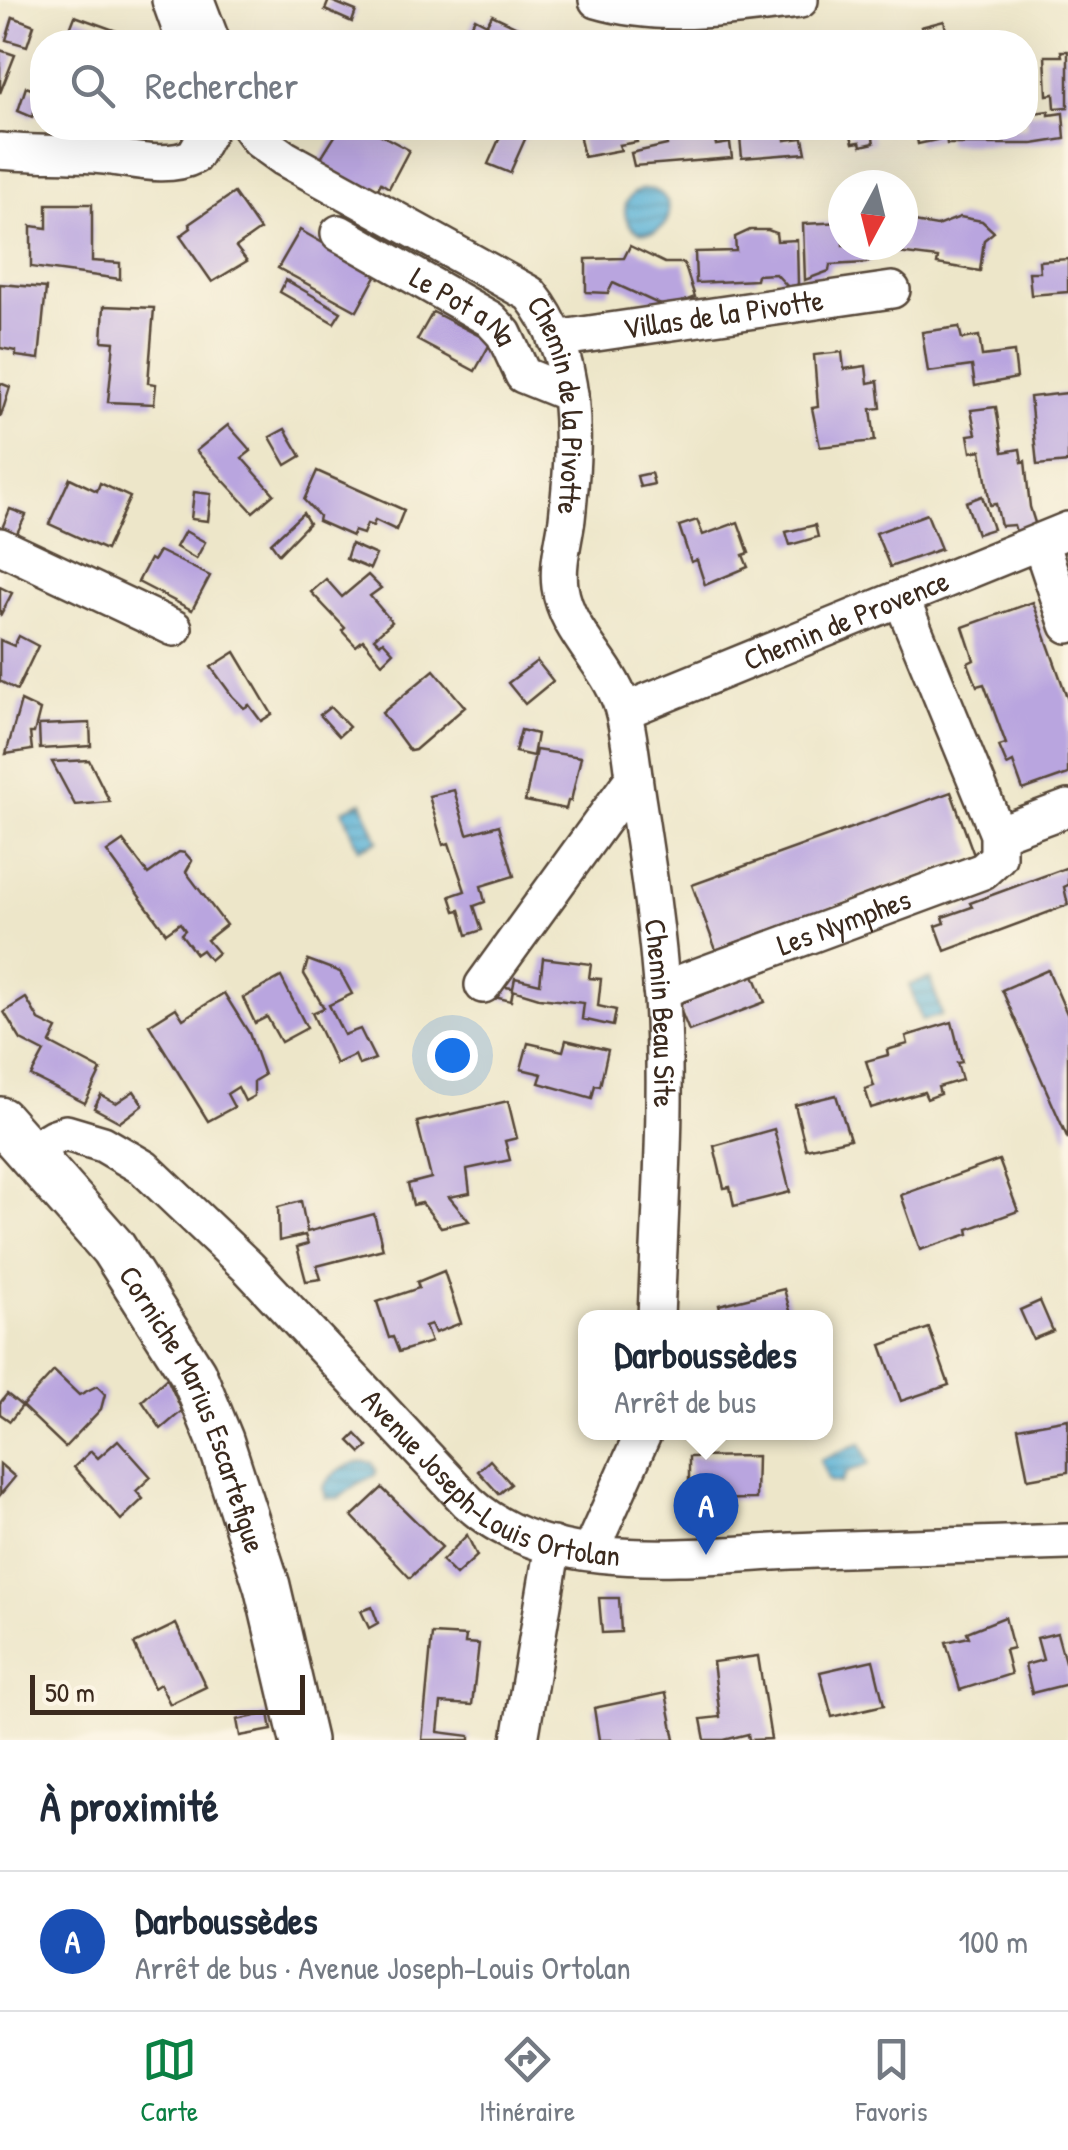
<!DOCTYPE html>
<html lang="fr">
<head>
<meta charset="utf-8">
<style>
	body { margin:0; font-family:"Patrick Hand",sans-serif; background:#f2f2f3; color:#1f2937 }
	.compass { position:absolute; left:828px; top:170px; width:90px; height:90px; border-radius:50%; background:#fff; box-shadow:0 10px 40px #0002; rotate:187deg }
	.scale { position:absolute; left:30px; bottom:25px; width:275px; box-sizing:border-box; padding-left:10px; border:5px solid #3b2a1e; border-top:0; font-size:28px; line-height:35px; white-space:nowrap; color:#3b2a1e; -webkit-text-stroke:8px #fcf5e5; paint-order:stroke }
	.you { position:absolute; left:452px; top:1055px; width:35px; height:35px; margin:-25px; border:8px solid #fff; border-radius:50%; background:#1a73e8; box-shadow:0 0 0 15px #1a73e833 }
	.badge { display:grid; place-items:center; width:65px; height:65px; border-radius:50%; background:#0b8043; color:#fff; font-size:32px; font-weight:700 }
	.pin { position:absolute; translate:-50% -82px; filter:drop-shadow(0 2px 5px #0008) }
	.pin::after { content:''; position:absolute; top:52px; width:35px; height:30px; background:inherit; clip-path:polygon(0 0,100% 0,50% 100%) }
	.popup { position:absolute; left:578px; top:1310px; width:255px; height:130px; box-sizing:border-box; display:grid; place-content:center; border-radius:20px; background:#fff; filter:drop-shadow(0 2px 8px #0005); font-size:32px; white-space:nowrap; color:#747a83 }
	.popup b { font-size:38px; color:#1f2937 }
	.popup::after { content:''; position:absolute; left:50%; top:100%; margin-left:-20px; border:20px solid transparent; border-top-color:#fff }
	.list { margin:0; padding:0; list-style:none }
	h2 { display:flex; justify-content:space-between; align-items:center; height:130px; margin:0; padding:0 40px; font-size:42px }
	h2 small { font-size:32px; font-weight:400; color:#747a83 }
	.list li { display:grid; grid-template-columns:65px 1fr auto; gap:30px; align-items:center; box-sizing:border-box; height:140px; padding:0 40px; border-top:2px solid #e0e1e3 }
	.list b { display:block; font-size:38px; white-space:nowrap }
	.list p { margin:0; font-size:32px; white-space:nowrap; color:#747a83 }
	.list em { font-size:32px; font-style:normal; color:#747a83 }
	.icon { flex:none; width:55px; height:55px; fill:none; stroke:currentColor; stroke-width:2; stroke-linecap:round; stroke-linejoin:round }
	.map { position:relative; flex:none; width:1068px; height:1740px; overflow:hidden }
	.search { position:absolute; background:#fff; box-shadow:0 10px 40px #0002; left:30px; right:30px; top:30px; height:110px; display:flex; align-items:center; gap:25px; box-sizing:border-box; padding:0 35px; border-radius:40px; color:#747a83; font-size:38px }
	.sheet { height:270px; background:#fff }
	nav { display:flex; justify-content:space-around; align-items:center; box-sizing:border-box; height:140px; border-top:2px solid #e0e1e3; background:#fff; font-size:28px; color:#747a83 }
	nav a { display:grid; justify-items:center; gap:5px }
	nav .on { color:#0b8043 }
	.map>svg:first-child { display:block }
</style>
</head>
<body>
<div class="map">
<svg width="1068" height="1740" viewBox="0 0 1068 1740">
	<defs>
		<pattern id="water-rules" width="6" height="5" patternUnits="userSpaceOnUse" patternTransform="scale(2.5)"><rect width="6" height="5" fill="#59b1d6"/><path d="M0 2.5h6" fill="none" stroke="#4b90ad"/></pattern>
	</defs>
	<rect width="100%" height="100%" fill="#fcf5e5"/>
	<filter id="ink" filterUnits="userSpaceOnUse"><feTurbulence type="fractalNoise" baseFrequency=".01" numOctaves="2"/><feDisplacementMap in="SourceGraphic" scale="20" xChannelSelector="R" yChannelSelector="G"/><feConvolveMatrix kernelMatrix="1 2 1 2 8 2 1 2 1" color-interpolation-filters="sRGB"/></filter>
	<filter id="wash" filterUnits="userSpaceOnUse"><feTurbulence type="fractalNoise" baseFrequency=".0048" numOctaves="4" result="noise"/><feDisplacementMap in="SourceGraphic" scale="40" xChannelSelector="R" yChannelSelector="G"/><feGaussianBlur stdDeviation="2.25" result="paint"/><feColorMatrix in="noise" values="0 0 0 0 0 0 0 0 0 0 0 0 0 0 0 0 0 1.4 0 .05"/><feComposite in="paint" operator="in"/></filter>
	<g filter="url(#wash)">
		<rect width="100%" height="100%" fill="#ede6c9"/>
		<!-- water -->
		<g fill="url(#water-rules)" stroke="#4a6e7a" stroke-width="2.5">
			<circle cx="647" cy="211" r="22"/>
			<path d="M362,802L378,841L359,849L343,810Z"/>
			<path d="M930,978L942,1015L922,1021L909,985Z"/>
			<path d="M861,1443L869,1464L846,1473L841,1483L829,1481L820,1460Z"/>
			<path d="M364,1462L372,1463L376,1470L375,1475L357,1484L339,1498H326L323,1487C333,1472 346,1463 364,1462Z"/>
		</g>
		<g id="blocks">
			<!-- building -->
			<g fill="#b9a5df">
				<path d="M329,0L356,11L352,22L325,10Z"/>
				<path d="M492,15L530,33L525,42H463L475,18L487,24Z"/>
				<path d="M75,16L125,34L122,42H65Z"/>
				<path d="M13,17L34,25L27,46L6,40Z"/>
				<path d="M944,21L949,42H925L921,27Z"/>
				<path d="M0,50L15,55L0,93Z"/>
				<path d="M1061,51H1068V107L1055,108L1054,94L1047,95L1045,56H1062Z"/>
				<path d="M26,87L42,93V116L34,113L32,117L18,111Z"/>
				<path d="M1049,111V115L1063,113L1065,139L1033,144H947L945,128H1026V114Z"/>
				<path d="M340,128H368L409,150L389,188L381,183L374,195L318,163Z"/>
				<path d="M504,128H530L510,173L488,164Z"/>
				<path d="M571,128H634L637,142L619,145L621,150L584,157L579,134H572Z"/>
				<path d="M664,128H713L716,145L730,143L732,158L634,166L631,153L667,145Z"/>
				<path d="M739,128H784L785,140L803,138L806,153L742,158Z"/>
				<path d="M849,128H871L874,143L861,146L860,142L853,143Z"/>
				<path d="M915,128H939L941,139L918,144Z"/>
				<path d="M234,193L260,230L236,247L247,261L212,282L180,236L191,228L189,224Z"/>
				<path d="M47,204H92V261L120,263V279L31,267V226L47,228Z"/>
				<path d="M960,217L982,221L994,232L984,240L980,271L937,264L938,258L882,251L866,263L830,265L829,271L805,280L803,224L843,222V245H903V220L937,226Z"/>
				<path d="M300,230L377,274L357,311L278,268Z"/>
				<path d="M750,230H768L776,233L777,241L797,240L798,284L790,289L776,274L757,275L756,280L696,283L695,252L736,251L735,237Z"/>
				<path d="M630,246L665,263H684L695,297L675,305L663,306L613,283L608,293L586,292V259L624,258Z"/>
				<path d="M1068,259V292L1031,295L1029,272H1040L1039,261Z"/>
				<path d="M286,280L341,312L334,323L280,292Z"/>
				<path d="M0,284L46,288L39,359L16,356V351L0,348Z"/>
				<path d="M104,306L154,308L148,383L156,384L154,404L108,402L114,342L102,341Z"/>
				<path d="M433,312L491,342L475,371L417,340Z"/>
				<path d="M959,327L962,339L979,336L982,356L1014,352L1017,378L975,386L972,366L928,372L922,332Z"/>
				<path d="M842,352L844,369L866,366L868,383L878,381L881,408L871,409L875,441L820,447L812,408L818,407L814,355Z"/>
				<path d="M0,383L10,387L1,416H0Z"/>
				<path d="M1068,393V462L1037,465L1030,397Z"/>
				<path d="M996,407L1003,452L1020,449L1022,462L1025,461L1030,507L1036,526L1016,532L1014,525L1001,526L996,504L990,505L981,450L971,452L968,435L976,434L971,410Z"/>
				<path d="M228,425L251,451L242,458L274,494L253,512L196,451Z"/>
				<path d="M285,429L301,456L286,465L270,437Z"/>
				<path d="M317,471L404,510L396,530L375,520L373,526L367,524L363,534L354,531L352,536L318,521L319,516L304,500Z"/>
				<path d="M651,473L654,484L640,487L637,476Z"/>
				<path d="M70,478L97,491L100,483L130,497L106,550L49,524Z"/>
				<path d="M194,492L211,494L208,521L191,519Z"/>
				<path d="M982,496L993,529L977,534L966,502Z"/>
				<path d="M10,509L26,515L14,539L0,533Z"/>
				<path d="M303,513L309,523L279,554L271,543Z"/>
				<path d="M927,514L941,549L890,567L876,533Z"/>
				<path d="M697,520L703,535L738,522L749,553L743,555L748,567L705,585L697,560L691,562L679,526Z"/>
				<path d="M815,525L818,537L790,545L786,532Z"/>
				<path d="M185,531L205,542L196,559L176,547Z"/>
				<path d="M351,544L376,555L370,569L346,559Z"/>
				<path d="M159,551L210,576L192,610L138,582L150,559L153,561Z"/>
				<path d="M368,575L381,588L370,596L392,622L374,638L380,644L383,641L393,652L382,663L363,640L356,646L342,631L345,628L311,592L326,579L342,597Z"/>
				<path d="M0,587L12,593L0,616Z"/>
				<path d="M1033,602L1068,700V774L1023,790L1013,762L1007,765L999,746L1006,744L984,684L977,686L968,663L974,660L963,627Z"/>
				<path d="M19,636L38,646L17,690L0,681V640L14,646Z"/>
				<path d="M235,652L272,714L261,721L249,705L244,708L233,697L211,667Z"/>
				<path d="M537,661L553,681L525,704L508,683Z"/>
				<path d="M434,670L465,707L415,750L410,751L382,713Z"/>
				<path d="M21,701L40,710L34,733H30L32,750L6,754Z"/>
				<path d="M330,707L349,727L339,736L320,715Z"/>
				<path d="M90,723L91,746L40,749L39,725Z"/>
				<path d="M521,730L537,734L533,756L515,752Z"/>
				<path d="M536,750L581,757L571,801H568L566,809L525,801Z"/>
				<path d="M89,760L110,802L75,805L52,762Z"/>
				<path d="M454,790L467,834L499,825L514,876L481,886L485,902L474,906L482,930L467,935L460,910L455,911L450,896L465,891L449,843L443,845L429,796Z"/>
				<path d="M951,792L974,855L716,950L692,885Z"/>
				<path d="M123,841L148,874L179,852L185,853L192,861L186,872L226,925L207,940L218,953L210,960L202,950L196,954L181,934L185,930L180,923L166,933L107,852Z"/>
				<path d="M1068,867V885L1064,887L1068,905L945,951L936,926L945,923L943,917L972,907L970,903Z"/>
				<path d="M543,958L591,964L589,978L601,979L598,1006L616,1010L613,1026L582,1019L584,1003L539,998L513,990L511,1001L490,996L497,986L513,988L515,978L540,984Z"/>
				<path d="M308,960L340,972L352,994L329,1005L344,1035L360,1029L375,1059L359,1065L355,1055L336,1064L312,1013L324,1008L304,974Z"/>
				<path d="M1048,970L1068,1016V1139L1002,990Z"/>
				<path d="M754,975L765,1002L689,1031L678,1004Z"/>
				<path d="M281,977L307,1028L281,1042L267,1017L255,1023L243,998Z"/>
				<path d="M224,993L249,1033L264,1075L254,1081V1096L245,1101L238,1087L227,1094L234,1107L208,1121L149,1025L176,1008L183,1019Z"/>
				<path d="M26,998L39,1020L57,1029L50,1043L101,1070L85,1103L31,1076L44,1052L21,1040L4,1012Z"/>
				<path d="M952,1022L962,1062L957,1063L962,1080L938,1087L940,1094L927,1099L924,1092L871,1108L865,1089L874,1086L866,1061L888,1055L887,1050L908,1044L906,1036Z"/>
				<path d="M566,1040L608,1050L600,1086L595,1085L592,1098L539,1083L542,1074L521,1069L528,1043L563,1051Z"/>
				<path d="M134,1091L143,1105L120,1122L94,1108L101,1095L116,1103Z"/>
				<path d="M836,1095L850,1139L806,1149L795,1105Z"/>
				<path d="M508,1101L517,1138L505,1141L510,1160L467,1169L470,1193L449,1197L469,1221L441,1227L422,1203L413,1205L408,1184L431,1178L417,1122Z"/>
				<path d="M774,1129L790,1192L734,1206L730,1187L724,1188L714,1146Z"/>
				<path d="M999,1160L1018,1211L968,1229L969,1234L920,1250L901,1195Z"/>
				<path d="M301,1201L307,1232L374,1214L383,1249L317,1266L321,1279L306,1281L297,1247L308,1244L305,1235L279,1241L278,1207Z"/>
				<path d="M444,1271L461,1323L435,1333L431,1324L425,1326L431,1342L399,1352L393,1337L389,1338L377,1302L419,1288L417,1282Z"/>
				<path d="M784,1289L792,1318H722L719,1305Z"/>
				<path d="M1040,1301L1053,1331L1033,1339L1020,1310Z"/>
				<path d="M929,1328L949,1385L901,1401L881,1345Z"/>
				<path d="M54,1371L79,1395L97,1386L105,1394L101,1409L65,1447L22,1406Z"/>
				<path d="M167,1378L182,1411L161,1429L142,1401Z"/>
				<path d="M7,1394L22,1406L10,1421L0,1414V1403Z"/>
				<path d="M1068,1419V1472L1028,1479L1018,1428Z"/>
				<path d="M356,1434L368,1447L361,1453L349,1441Z"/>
				<path d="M118,1440L151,1477L136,1491L143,1499L121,1520L74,1467L91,1451L98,1458Z"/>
				<path d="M757,1456L756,1499L689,1500V1457Z"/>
				<path d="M490,1460L511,1484L499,1494L478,1471Z"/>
				<path d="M0,1464L15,1477L0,1495Z"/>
				<path d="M382,1488L442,1547L410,1578L352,1516Z"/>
				<path d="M467,1535L477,1556L456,1575L442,1561Z"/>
				<path d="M599,1598H619L621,1632L602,1633Z"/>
				<path d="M372,1607L378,1623L369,1628L361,1611Z"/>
				<path d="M1005,1617L1013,1648L1005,1650L1011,1674L960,1690L946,1642L969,1637L967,1632Z"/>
				<path d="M176,1624L206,1687L170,1704L160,1684L154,1688L134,1644Z"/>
				<path d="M1057,1633L1065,1662L1068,1661V1684L1032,1693L1025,1665L1043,1660L1037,1638Z"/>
				<path d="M432,1634L466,1636L465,1643L479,1644L472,1705L441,1703L438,1732L470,1736V1740H422Z"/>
				<path d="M758,1656L771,1739L749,1740L748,1734L724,1740H705L701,1719L720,1717L713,1662Z"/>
				<path d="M873,1660L884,1705L832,1717L820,1672Z"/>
				<path d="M666,1693L675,1740H599L594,1708Z"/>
				<path d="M269,1713L272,1730L240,1736L237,1720Z"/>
			</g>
		</g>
	</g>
	<g filter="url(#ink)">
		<use href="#blocks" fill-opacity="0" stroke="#564638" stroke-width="2.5"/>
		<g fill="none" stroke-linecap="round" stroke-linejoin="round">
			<!-- minor casing -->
			<g stroke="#564638" stroke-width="40">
				<g id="minor">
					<path d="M170,0L185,42"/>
					<path d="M196,0L212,42"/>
					<path d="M597,0C664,20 732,7 800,0"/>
					<path id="s1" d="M250,128L259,140L284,158L530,294C581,357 575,443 567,519C564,541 557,564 560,587C567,636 614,667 624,714C631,743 633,774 638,804C648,869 658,934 662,999C668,1105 660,1212 656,1318"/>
					<path d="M0,151C32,154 62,153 94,155C125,157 165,171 194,156L210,128"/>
					<path id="s2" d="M339,233L490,319L504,334L523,375L570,394"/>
					<path id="s3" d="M555,339L892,290"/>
					<path d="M1040,542L1068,625"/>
					<path d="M0,546L174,628"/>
					<path id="s4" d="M624,711L1068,530"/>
					<path d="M998,834L1068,808"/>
					<path d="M483,985L634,777"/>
					<path id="s5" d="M661,990L983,871L998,857V834L901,598"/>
					<path id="s6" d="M29,1152L54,1137L66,1133L103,1144L144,1168L248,1267L468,1502C553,1581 708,1553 815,1550C899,1547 984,1545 1068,1542"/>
					<path d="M590,1552L644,1432"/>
					<path d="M520,1740L553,1545"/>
				</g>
			</g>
			<!-- major casing -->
			<g stroke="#564638" stroke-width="50">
				<g id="major">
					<path id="s7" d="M0,1120L113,1248L193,1374L220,1440L267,1586L303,1740"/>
				</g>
			</g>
			<!-- minor -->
			<use href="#minor" stroke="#fff" stroke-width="35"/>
			<!-- major -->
			<use href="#major" stroke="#fff" stroke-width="45"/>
		</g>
	</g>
	<g text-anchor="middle" stroke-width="9" stroke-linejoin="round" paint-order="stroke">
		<!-- street labels -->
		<g font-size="30" fill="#3b2a1e" stroke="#fcf5e5">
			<text dy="10" stroke="none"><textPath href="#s2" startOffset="145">Le Pot a Na</textPath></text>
			<text dy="10" stroke="none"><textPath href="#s3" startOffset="170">Villas de la Pivotte</textPath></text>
			<text dy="10" stroke="none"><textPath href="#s1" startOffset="445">Chemin de la Pivotte</textPath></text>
			<text dy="10" stroke="none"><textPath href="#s4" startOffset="240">Chemin de Provence</textPath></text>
			<text dy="10" stroke="none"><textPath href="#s5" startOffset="195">Les Nymphes</textPath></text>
			<text dy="10" stroke="none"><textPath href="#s1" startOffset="1075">Chemin Beau Site</textPath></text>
			<text dy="10" stroke="none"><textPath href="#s7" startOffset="352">Corniche Marius Escartefigue</textPath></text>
			<text dy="10" stroke="none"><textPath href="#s6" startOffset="602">Avenue Joseph-Louis Ortolan</textPath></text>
		</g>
	</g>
</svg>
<svg class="compass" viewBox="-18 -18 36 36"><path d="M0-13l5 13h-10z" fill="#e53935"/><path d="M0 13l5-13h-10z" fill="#747a83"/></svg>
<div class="scale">50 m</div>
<div class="you"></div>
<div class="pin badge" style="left:706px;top:1555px;background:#1a4fb4">A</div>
<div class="popup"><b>Darboussèdes</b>Arrêt de bus</div>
<div class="search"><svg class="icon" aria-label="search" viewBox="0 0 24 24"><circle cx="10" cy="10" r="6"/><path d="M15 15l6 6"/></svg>Rechercher</div>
</div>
<section class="sheet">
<h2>À proximité<small></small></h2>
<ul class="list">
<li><span class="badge" style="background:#1a4fb4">A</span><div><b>Darboussèdes</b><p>Arrêt de bus · Avenue Joseph-Louis Ortolan</p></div><em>100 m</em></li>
</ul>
</section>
<nav>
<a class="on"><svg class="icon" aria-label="map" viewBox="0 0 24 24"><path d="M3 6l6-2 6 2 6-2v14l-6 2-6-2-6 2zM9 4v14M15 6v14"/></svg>Carte</a>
<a><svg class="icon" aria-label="directions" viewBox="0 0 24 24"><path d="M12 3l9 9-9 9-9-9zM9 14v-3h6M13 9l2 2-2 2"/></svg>Itinéraire</a>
<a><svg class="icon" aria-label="saved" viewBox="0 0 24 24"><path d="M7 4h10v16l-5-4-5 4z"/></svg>Favoris</a>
</nav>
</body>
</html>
